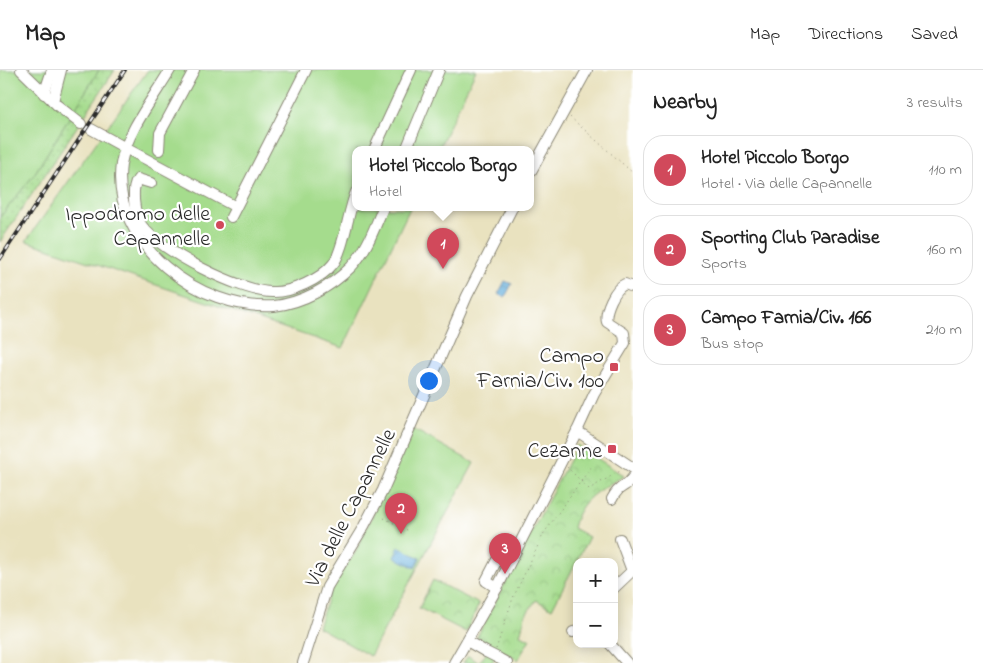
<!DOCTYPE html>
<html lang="en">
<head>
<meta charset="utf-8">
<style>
	body { margin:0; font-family:"Indie Flower",sans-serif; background:#f2f2f2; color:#222 }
	.controls { position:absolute; right:15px; bottom:15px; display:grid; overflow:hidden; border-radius:10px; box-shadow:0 2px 12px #0003 }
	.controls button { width:45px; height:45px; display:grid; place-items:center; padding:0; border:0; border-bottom:1px solid #e0e0e0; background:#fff; color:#222; font:25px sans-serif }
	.you { position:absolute; left:428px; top:310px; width:18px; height:18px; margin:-12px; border:4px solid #fff; border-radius:50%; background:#1a73e8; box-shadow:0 0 0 8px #1a73e833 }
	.badge { display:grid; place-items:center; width:32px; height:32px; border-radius:50%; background:#d1495b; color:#fff; font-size:16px; font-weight:700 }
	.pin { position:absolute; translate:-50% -41px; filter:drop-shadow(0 1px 2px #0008) }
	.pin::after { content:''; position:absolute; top:26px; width:18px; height:15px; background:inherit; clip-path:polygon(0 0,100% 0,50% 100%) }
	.popup { position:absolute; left:352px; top:76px; width:182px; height:65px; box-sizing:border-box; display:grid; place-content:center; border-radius:10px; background:#fff; filter:drop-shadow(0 1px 4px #0005); font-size:16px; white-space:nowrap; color:#767676 }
	.popup b { font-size:19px; color:#222 }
	.popup::after { content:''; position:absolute; left:50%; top:100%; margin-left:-10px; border:10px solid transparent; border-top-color:#fff }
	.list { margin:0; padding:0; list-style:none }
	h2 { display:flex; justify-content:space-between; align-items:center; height:65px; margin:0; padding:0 20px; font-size:21px }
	h2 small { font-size:16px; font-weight:400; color:#767676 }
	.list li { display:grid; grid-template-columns:32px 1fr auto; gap:15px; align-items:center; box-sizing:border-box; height:70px; margin:0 10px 10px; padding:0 10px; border:1px solid #e0e0e0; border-radius:20px }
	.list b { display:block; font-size:19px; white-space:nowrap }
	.list p { margin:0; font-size:16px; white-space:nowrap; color:#767676 }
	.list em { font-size:16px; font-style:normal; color:#767676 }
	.map { position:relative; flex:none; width:633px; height:593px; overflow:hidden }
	header { display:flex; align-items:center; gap:30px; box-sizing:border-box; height:70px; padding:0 25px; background:#fff; border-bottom:1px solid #e0e0e0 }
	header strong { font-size:24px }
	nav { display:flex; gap:28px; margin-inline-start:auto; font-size:18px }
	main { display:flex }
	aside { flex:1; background:#fff }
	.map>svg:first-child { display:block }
</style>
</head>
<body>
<header>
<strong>Map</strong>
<nav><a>Map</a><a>Directions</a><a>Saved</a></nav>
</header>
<main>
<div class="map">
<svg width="633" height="593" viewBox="0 0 633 593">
	<defs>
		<pattern id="grass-dots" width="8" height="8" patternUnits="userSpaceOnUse" patternTransform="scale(1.25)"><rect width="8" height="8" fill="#a5dc8d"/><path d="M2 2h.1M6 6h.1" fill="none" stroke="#8ebd7a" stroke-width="1.8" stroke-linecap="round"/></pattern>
		<pattern id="park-crowns" width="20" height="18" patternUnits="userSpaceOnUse" patternTransform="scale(1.25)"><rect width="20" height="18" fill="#a5dc8d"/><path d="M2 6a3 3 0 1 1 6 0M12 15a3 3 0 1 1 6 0" fill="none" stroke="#8ebd7a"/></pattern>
		<pattern id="water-waves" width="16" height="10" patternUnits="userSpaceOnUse" patternTransform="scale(1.25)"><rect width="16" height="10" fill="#62addb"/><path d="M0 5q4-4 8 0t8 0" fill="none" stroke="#518db2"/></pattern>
	</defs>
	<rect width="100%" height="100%" fill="#fff"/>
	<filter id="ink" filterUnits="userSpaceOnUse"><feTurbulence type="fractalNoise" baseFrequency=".02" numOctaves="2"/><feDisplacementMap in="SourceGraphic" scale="10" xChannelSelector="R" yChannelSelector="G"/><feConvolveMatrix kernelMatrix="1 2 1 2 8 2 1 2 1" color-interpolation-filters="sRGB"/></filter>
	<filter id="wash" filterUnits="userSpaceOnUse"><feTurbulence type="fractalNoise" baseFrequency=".0096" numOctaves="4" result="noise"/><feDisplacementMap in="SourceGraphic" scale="20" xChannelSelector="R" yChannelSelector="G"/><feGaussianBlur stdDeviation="1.12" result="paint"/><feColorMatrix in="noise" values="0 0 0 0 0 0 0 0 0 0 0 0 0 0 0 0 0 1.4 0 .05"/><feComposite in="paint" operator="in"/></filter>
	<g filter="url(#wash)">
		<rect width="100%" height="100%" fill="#e9e2bf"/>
		<!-- grass -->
		<path fill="url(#grass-dots)" stroke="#68845c" d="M99,0H115L0,172V147L33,106Z"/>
		<!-- park -->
		<g fill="url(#park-crowns)" stroke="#68845c">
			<path d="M577,375L624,406C599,420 580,428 573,458L589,467L552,539L536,530L525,546L520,565L530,569L518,590L501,581L496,584L492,593H463L468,586L478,592C485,587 489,581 488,573L477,567Z"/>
			<path d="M433,510L479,534L466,562L419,538Z"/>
		</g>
		<!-- pitch -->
		<g fill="#a5dc8d" stroke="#68845c">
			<path d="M0,0H99L33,106L0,147Z"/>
			<path d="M148,0H476L438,80H356V138H410L343,278L26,171Z"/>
			<path d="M413,359L474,393L370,586L318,557L332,515L355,483Z"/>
		</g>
		<!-- water -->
		<g fill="url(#water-waves)" stroke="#466c83">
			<path d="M505,211L512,214L505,227L498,224Z"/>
			<path d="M399,477L420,488L415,498L394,487Z"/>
		</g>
	</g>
	<g filter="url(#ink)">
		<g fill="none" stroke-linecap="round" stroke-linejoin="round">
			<!-- minor casing -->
			<g stroke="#8a8675" stroke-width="12">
				<g id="minor">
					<path d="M21,0L58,36L81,54"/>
					<path d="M170,0C154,27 126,63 121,94C110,174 200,241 274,236C302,233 331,217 351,197C367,180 374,159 383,138"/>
					<path d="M44,24L52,0"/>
					<path d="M53,31L61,0"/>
					<path d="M91,59L122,76"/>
					<path d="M129,80L236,137"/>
					<path d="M159,80L160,63L194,0"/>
					<path d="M374,80L411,0"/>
					<path d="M406,80L439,0"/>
					<path d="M530,103L587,0"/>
					<path d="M151,113L138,109C133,116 134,122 134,130C135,139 136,148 142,156C160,181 241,222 272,222C291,223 321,209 333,194C344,180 348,141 356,122"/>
					<path d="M231,147L306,0"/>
					<path d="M577,361L633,398"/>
					<path d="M612,429C620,413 627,418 633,407"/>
					<path d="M620,469L632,501"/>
					<path d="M497,518L486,511L500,484L511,490"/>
					<path d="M614,518L633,500"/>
					<path d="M573,562L577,561"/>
					<path d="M467,571L486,582"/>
					<path d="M610,574L627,593"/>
					<path d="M498,588L507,593"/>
					<path d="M303,593L327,517L364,456L383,420L467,226L512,138"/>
					<path d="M454,593L497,518L577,361L594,324L625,273L624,263L607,252C604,241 615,218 625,214L633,217"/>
				</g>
			</g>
			<!-- path -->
			<g stroke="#8a8675" stroke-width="1" stroke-dasharray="1 4" stroke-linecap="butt">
				<path d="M570,47L633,103"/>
				<path d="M567,397L589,419L622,400"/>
				<path d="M384,448L409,461"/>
				<path d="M496,579L513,528L544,463L591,397"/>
			</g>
			<!-- minor -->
			<use href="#minor" stroke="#fff" stroke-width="10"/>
			<!-- rail casing -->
			<g stroke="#2b2b2b" stroke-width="4">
				<path id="rail" d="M0,189L125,0"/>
			</g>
			<!-- rail -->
			<use href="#rail" stroke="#fff" stroke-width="2" stroke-dasharray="5.5" stroke-linecap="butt"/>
			<!-- minor-bridge casing -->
			<g stroke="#8a8675" stroke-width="12" stroke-linecap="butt">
				<path id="minor-bridge" d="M486,582L498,588"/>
			</g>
			<!-- minor-bridge -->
			<use href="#minor-bridge" stroke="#fff" stroke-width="10"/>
		</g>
	</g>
	<!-- markers -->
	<g fill="#d1495b" stroke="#fff" stroke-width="2">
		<circle cx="220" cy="155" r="5"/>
		<rect x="609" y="292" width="10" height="10" rx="2.5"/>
		<rect x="607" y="374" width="10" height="10" rx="2.5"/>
	</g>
	<g text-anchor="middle" stroke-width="4.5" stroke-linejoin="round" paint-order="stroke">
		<!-- poi labels -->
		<g font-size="22" fill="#2b2b2b" stroke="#fff" text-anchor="end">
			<text x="210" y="150">Ippodromo delle<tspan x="210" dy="25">Capannelle</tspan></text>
			<text x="604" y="292">Campo<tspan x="604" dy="25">Farnia/Civ. 100</tspan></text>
			<text x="602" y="387">Cezanne</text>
		</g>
		<!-- street labels -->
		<g font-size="22" fill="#2b2b2b" stroke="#fff">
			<text transform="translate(349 437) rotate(-63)" y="8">Via delle Capannelle</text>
		</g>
	</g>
</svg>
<div class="controls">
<button>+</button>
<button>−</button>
</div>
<div class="you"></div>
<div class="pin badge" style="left:443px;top:199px">1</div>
<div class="popup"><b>Hotel Piccolo Borgo</b>Hotel</div>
<div class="pin badge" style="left:401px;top:464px">2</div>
<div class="pin badge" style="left:505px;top:504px">3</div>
</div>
<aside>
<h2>Nearby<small>3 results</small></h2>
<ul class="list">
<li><span class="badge">1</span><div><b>Hotel Piccolo Borgo</b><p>Hotel · Via delle Capannelle</p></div><em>110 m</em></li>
<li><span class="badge">2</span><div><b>Sporting Club Paradise</b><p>Sports</p></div><em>160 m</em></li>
<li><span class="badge">3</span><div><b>Campo Farnia/Civ. 166</b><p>Bus stop</p></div><em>210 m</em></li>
</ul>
</aside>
</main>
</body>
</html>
